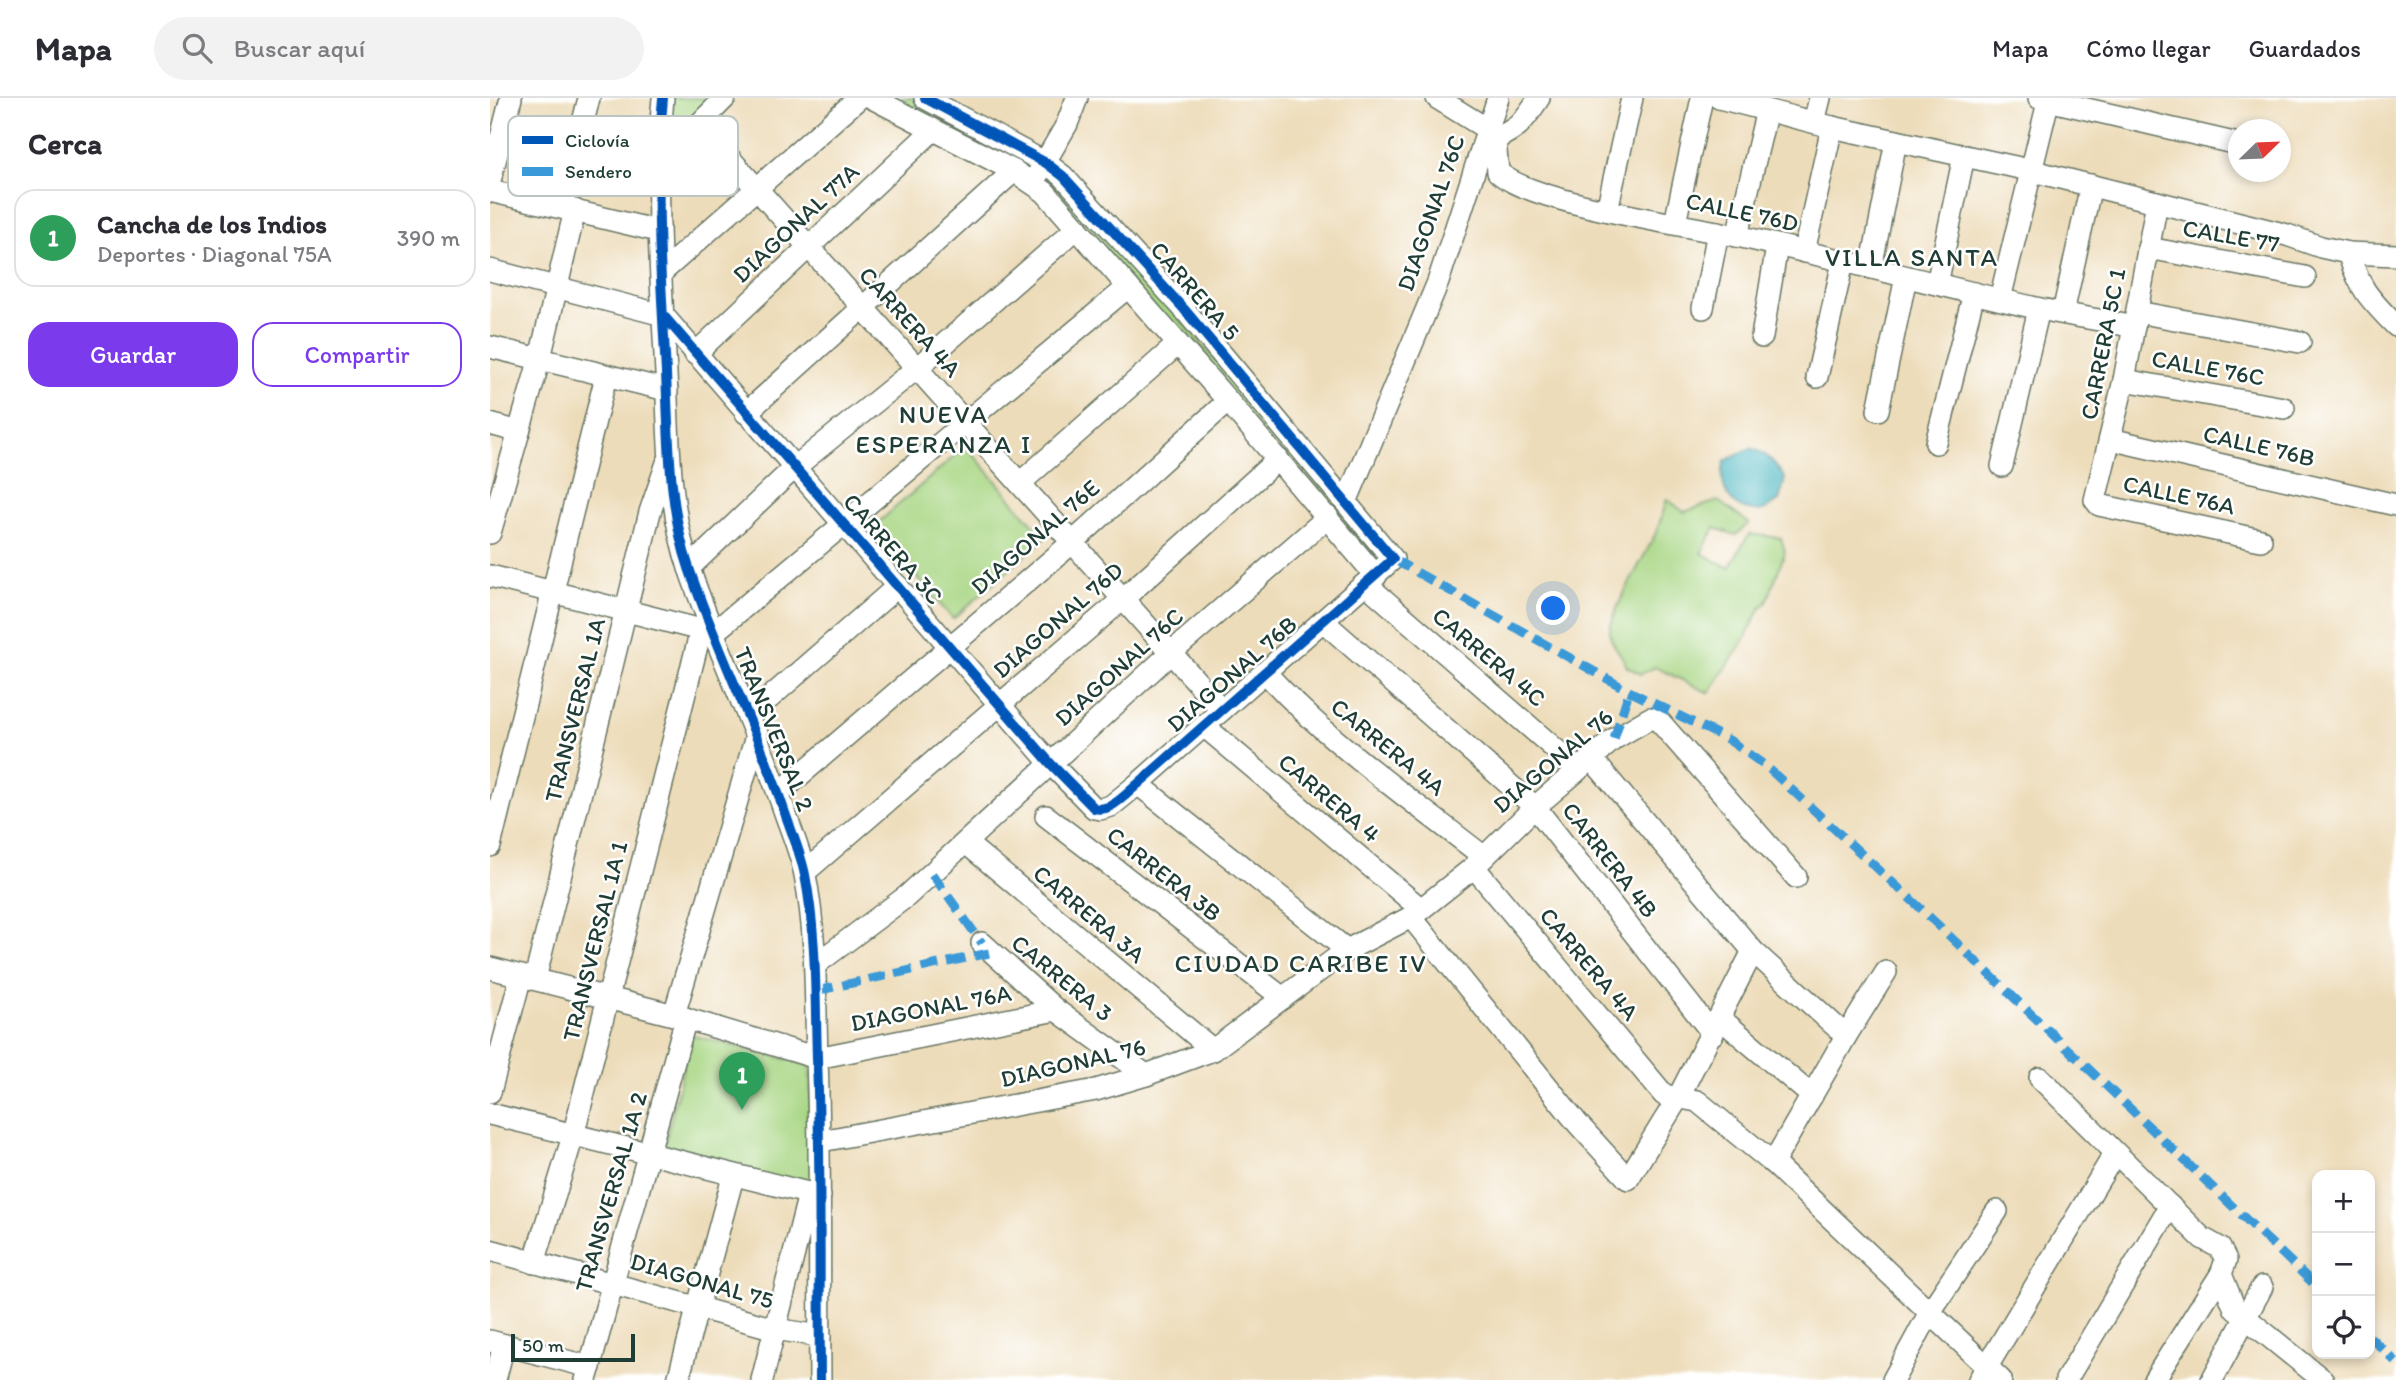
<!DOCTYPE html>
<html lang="es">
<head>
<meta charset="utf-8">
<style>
	body { margin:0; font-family:Itim,sans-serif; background:#f2f2f3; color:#2b2b33 }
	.controls { position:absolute; right:21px; bottom:21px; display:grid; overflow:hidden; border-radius:14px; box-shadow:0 4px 10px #0003 }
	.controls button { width:63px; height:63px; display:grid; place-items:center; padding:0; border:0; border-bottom:2px solid #e1e1e2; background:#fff; color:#2b2b33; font:35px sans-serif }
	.compass { position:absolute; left:1738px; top:21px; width:63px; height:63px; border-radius:50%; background:#fff; box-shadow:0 4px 10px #0003; rotate:67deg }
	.scale { position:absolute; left:21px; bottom:18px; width:124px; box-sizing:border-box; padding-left:7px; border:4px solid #1f3d34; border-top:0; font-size:19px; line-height:24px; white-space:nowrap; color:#1f3d34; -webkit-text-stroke:5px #fff; paint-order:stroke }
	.you { position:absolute; left:1064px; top:511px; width:24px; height:24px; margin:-18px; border:5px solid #fff; border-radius:50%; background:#1a73e8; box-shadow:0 0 0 10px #1a73e833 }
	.badge { display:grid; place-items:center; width:46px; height:46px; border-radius:50%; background:#7c3aed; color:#fff; font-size:23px; font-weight:700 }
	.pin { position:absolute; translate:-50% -58px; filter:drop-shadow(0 2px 4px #0008) }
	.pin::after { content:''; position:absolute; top:37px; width:24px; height:21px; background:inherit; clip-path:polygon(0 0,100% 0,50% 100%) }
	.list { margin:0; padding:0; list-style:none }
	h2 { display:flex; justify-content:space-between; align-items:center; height:91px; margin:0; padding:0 28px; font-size:30px }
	h2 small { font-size:23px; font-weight:400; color:#7c7c81 }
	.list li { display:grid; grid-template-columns:46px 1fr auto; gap:21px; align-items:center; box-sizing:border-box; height:98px; margin:0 14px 14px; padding:0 14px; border:2px solid #e1e1e2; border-radius:21px }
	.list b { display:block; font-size:26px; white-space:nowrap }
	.list p { margin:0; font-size:23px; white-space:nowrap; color:#7c7c81 }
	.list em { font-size:23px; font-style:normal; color:#7c7c81 }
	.actions { display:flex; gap:14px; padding:21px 28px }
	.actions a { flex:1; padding:16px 0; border:2px solid #7c3aed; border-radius:21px; text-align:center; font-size:24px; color:#7c3aed }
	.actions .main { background:#7c3aed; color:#fff }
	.icon { flex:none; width:38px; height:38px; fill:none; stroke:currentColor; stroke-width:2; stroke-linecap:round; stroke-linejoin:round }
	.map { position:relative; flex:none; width:1906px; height:1282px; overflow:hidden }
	header { display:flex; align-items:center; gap:42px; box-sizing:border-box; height:98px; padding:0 35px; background:#fff; border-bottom:2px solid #e1e1e2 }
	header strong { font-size:33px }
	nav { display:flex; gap:38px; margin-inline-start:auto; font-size:24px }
	.search { width:490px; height:63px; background:#f2f2f3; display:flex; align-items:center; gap:18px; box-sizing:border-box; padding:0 24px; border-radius:38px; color:#7c7c81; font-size:26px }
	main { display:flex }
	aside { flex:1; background:#fff }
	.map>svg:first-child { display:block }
</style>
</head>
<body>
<header>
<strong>Mapa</strong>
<div class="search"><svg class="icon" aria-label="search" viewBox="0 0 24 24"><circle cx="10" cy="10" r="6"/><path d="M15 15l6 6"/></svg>Buscar aquí</div>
<nav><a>Mapa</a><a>Cómo llegar</a><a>Guardados</a></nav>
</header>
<main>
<aside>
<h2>Cerca<small></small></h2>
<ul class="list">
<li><span class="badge" style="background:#2e9e5b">1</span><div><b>Cancha de los Indios</b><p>Deportes · Diagonal 75A</p></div><em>390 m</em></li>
</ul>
<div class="actions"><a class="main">Guardar</a><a>Compartir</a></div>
</aside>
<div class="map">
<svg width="1906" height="1282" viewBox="0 0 1906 1282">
	<rect width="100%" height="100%" fill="#fff"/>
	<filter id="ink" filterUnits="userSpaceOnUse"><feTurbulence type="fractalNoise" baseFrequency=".0143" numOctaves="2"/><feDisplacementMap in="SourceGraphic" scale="14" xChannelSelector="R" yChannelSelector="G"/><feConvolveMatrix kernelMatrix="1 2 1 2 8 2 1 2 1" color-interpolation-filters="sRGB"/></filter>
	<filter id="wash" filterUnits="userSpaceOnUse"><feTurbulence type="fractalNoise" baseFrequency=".00686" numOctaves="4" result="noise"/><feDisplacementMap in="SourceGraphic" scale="28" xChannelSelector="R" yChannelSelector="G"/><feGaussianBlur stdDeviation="1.57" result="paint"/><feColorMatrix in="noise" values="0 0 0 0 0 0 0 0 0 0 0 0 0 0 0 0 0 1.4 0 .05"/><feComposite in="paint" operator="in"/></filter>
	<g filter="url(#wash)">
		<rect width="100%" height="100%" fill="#eddcb9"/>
		<!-- green -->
		<g fill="#a8d683" stroke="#648a5c" stroke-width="2">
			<path d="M179,0H222L188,35L177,40Z"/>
			<path d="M391,0H423L545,65L537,75Z"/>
			<path d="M566,79L897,459L888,469L559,89Z"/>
			<path d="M476,348L555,440L463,521L383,429Z"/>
			<path d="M1177,401L1194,414L1228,403L1259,425L1246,437L1225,430L1211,455L1239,470L1259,436L1291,440L1295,454L1277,504L1270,511L1255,541L1219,595L1165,569L1151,576L1137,569C1133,556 1121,548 1120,536C1118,516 1158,455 1167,432C1171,422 1174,411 1177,401Z"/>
			<path d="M201,937L320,967L323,1092L172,1058Z"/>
		</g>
		<!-- water -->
		<path fill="#44b4be" stroke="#327879" stroke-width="2" d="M1260,350C1277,355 1286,365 1295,381L1289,403C1283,406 1275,413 1269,413C1239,414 1227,386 1235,363Z"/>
	</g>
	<g filter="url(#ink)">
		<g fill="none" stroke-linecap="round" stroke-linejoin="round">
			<!-- minor casing -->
			<g stroke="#677563" stroke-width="24">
				<g id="minor">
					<path d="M173,0C164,92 171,183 176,275C179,340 178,408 199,470C227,553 267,631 295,715C302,735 311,756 315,777C327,838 325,899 327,960C331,1068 329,1175 330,1282"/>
					<path d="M382,0L524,73L555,94L738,303L886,478"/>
					<path d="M947,0L997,31"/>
					<path d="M1229,0L1342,29L1539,72L1797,137L1831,149L1858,155L1906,157"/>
					<path d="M1549,0L1748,46"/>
					<path d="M1324,24L1330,0"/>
					<path d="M209,26L732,612"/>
					<path d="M1005,41L1008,74C1041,105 1196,127 1247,138C1347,160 1446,187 1546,210C1578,217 1612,222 1644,229"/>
					<path d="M994,47C1027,30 1028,32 1049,0"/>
					<path d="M167,69L235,0"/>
					<path d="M548,76L577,26L587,0"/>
					<path d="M0,83L21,0"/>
					<path d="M0,93L168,133"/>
					<path d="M1667,104L1634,282L1605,402L1609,407L1771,442"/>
					<path d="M72,108L99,0"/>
					<path d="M1117,112L1142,0"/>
					<path d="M1185,125L1212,0"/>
					<path d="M1247,138L1277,12"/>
					<path d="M1658,150L1815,179"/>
					<path d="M1314,154L1342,29"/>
					<path d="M1858,155C1871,193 1879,200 1906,228"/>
					<path d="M1381,170L1406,43"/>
					<path d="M0,172L173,217L561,666L604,710L610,711L621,708L648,686L903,461L694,211L573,78L556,65L435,0"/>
					<path d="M171,175L369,0"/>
					<path d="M1447,186L1474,58"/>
					<path d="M1510,201L1559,0"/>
					<path d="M1213,210L1228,134"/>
					<path d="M1647,214L1810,244"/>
					<path d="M1573,215L1601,87"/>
					<path d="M1272,239L1287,148"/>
					<path d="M0,249L177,292"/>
					<path d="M205,256L443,32"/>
					<path d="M1327,279L1353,164"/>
					<path d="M1634,282L1794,310"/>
					<path d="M1388,312L1416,179"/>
					<path d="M256,315L524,73"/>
					<path d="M0,326L29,334"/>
					<path d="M1620,341L1906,407"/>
					<path d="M1446,345L1484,195"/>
					<path d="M1512,368L1549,211"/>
					<path d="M530,385L688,246"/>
					<path d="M857,402L948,184L1008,0"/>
					<path d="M0,435L50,260L85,112"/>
					<path d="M199,470L304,370L427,270L587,130"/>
					<path d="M0,478L223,535L638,189"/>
					<path d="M877,487L1088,671"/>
					<path d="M834,524L1045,709L1223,936"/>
					<path d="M775,574C839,645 919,700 994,759"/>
					<path d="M260,617L408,488"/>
					<path d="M714,628L931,811"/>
					<path d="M1102,661L1263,853L1356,938L1283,1065"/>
					<path d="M648,686L857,852"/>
					<path d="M289,695L583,444L738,303"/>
					<path d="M556,718L793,900"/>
					<path d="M476,745L723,952"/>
					<path d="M0,748L116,278"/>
					<path d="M984,769L1174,997L1207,1003L1283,1065L1511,1282"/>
					<path d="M315,774L634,500L788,361"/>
					<path d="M921,819L1088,1026L1138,1081L1188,1000L1263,853"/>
					<path d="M492,845L566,912L656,977"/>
					<path d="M326,866L417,798L682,554L838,419"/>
					<path d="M0,870L184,917L327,960L566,912"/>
					<path d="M45,881L160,414L177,365"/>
					<path d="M184,917L267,635"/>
					<path d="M1231,921L1322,998"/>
					<path d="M1356,938L1396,874"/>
					<path d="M1550,980L1712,1140L1730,1150L1736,1162L1731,1176L1745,1211L1833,1282"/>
					<path d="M0,994L31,878"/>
					<path d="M0,1016L330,1098"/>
					<path d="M331,1043L606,992L656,977L723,952L857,852L921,819L984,769L1045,709L1124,641L1160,620L1169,623L1306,779"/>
					<path d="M0,1152L285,1231L330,1238"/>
					<path d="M44,1165L83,1038L211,532"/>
					<path d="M0,1243L100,1269"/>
					<path d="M5,1282L14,1247"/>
					<path d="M96,1282L196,920"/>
					<path d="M188,1282L243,1079"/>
					<path d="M272,1282L319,1096"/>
					<path d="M1403,1282L1440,1214L1507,1113"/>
					<path d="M1489,1282L1625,1055"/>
					<path d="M1576,1282L1680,1108"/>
					<path d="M1664,1282L1731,1176"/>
					<path d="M1722,1282L1772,1189"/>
				</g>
			</g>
			<!-- minor -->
			<use href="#minor" stroke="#fff" stroke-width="21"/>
			<!-- quiet -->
			<g stroke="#3a99d8" stroke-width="9" stroke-dasharray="18 9" stroke-linecap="butt">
				<path d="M903,461L1139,593L1239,642L1277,669L1427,807L1827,1189"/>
				<path d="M1124,641L1139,593"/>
				<path d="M442,776L492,845"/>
				<path d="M326,893L499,855"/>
				<path d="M1880,1239L1906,1264"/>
			</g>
			<!-- cycleway casing -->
			<g stroke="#fff" stroke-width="15">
				<g id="cycleway">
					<path d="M173,0C164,92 171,183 176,275C179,340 178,408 199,470C227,553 267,631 295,715C302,735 311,756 315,777C327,838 325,899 327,960C331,1068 329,1175 330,1282"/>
					<path d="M173,217L561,666L604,710C620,715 636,696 648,686L903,461L694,211L573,78L556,65L435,0"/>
				</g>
			</g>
			<!-- cycleway -->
			<use href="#cycleway" stroke="#0057b8" stroke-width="10"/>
		</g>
	</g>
	<g text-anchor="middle" stroke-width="5" stroke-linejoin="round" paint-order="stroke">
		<!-- street labels -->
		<g font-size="24" fill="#1f3d34" stroke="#fff">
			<text transform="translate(1252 114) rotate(12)" y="8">CALLE 76D</text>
			<text transform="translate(941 115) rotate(-71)" y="8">DIAGONAL 76C</text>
			<text transform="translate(306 125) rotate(-43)" y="8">DIAGONAL 77A</text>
			<text transform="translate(1741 138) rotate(10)" y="8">CALLE 77</text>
			<text transform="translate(705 193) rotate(49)" y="8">CARRERA 5</text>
			<text transform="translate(420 224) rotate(48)" y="8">CARRERA 4A</text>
			<text transform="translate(1613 246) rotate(-79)" y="8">CARRERA 5C 1</text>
			<text transform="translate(1718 270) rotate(10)" y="8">CALLE 76C</text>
			<text transform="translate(1769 348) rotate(13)" y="8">CALLE 76B</text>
			<text transform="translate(1689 397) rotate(12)" y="8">CALLE 76A</text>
			<text transform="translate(545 439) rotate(-41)" y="8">DIAGONAL 76E</text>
			<text transform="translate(403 451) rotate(49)" y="8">CARRERA 3C</text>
			<text transform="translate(568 522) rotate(-41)" y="8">DIAGONAL 76D</text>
			<text transform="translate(999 559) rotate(40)" y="8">CARRERA 4C</text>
			<text transform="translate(629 569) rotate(-42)" y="8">DIAGONAL 76C</text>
			<text transform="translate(742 576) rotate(-41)" y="8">DIAGONAL 76B</text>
			<text transform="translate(85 612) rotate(-76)" y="8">TRANSVERSAL 1A</text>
			<text transform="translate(284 631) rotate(68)" y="8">TRANSVERSAL 2</text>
			<text transform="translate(898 649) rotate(39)" y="8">CARRERA 4A</text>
			<text transform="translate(1063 663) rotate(-40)" y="8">DIAGONAL 76</text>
			<text transform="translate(839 700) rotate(40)" y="8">CARRERA 4</text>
			<text transform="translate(1120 762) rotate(52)" y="8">CARRERA 4B</text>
			<text transform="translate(674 776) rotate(38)" y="8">CARRERA 3B</text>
			<text transform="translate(599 816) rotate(40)" y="8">CARRERA 3A</text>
			<text transform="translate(105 843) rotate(-76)" y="8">TRANSVERSAL 1A 1</text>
			<text transform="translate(1099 866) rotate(50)" y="8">CARRERA 4A</text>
			<text transform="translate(572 880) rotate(39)" y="8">CARRERA 3</text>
			<text transform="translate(441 910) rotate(-11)" y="8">DIAGONAL 76A</text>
			<text transform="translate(583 965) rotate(-13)" y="8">DIAGONAL 76</text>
			<text transform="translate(121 1094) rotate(-74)" y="8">TRANSVERSAL 1A 2</text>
			<text transform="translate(212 1183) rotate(16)" y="8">DIAGONAL 75</text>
		</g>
		<!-- neighbourhood labels -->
		<g font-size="26" letter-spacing="2" fill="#1f3d34" stroke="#fff">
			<text x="1422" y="168">VILLA SANTA</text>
			<text x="454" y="325">NUEVA<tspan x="454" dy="30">ESPERANZA I</tspan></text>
			<text x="811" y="874">CIUDAD CARIBE IV</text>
		</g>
	</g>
	<!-- legend -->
	<rect x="18" y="18" width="230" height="80" rx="10" fill="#fff" stroke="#bcc5c2" stroke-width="2"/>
	<rect x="32" y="38" width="31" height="8" fill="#0057b8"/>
	<rect x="32" y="69" width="31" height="9" fill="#3a99d8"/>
	<g font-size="19" fill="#1f3d34">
		<text x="75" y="49">Ciclovía</text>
		<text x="75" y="80">Sendero</text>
	</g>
</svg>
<div class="controls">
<button>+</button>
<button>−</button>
<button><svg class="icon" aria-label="locate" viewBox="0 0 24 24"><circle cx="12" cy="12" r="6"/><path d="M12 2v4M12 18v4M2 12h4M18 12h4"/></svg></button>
</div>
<svg class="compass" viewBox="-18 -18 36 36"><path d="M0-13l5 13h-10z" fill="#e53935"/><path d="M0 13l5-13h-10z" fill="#7c7c81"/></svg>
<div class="scale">50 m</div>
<div class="you"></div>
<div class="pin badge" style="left:252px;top:1012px;background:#2e9e5b">1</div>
</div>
</main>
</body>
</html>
